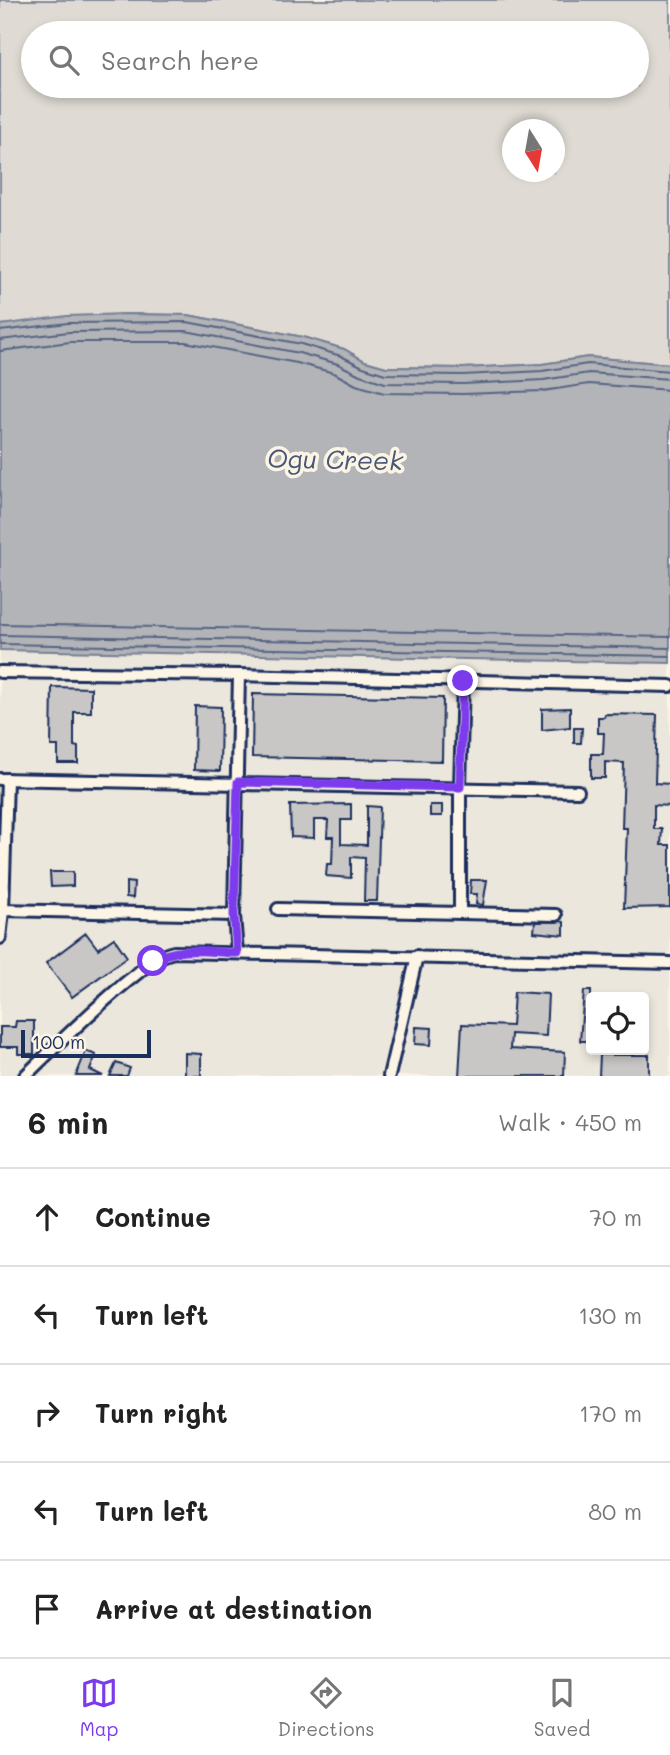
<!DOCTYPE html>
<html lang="en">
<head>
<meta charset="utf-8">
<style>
	body { margin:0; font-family:Mali,sans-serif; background:#f6f6f6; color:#222 }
	.controls { position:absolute; right:21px; bottom:21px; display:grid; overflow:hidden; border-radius:7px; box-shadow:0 4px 10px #0003 }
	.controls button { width:63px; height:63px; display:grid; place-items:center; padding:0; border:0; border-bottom:2px solid #e0e0e0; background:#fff; color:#222; font:35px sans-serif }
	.compass { position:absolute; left:502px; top:119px; width:63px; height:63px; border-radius:50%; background:#fff; box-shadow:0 4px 10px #0003; rotate:169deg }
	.scale { position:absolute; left:21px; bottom:18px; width:130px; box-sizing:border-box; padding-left:7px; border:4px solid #1b2f5e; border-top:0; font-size:19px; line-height:24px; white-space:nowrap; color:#1b2f5e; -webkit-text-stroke:5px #fcf5e5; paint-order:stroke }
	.stop { position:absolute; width:21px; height:21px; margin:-16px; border:5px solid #7c3aed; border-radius:50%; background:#fff }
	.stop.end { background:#7c3aed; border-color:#fff; box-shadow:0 2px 7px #0008 }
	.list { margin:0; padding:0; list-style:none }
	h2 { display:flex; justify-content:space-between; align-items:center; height:91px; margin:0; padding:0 28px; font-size:30px }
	h2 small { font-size:23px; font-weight:400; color:#767676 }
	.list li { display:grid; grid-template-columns:46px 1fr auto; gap:21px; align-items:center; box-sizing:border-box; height:98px; padding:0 28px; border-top:2px solid #e0e0e0 }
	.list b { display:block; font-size:26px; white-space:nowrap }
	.list em { font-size:23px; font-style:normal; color:#767676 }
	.icon { flex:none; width:38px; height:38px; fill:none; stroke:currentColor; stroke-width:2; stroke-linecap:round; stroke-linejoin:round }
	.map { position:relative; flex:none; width:670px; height:1076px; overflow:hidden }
	.search { position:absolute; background:#fff; box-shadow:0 4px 10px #0003; left:21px; right:21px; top:21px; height:77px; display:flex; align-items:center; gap:18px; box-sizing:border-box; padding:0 24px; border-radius:38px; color:#767676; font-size:26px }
	.sheet { height:581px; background:#fff }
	nav { display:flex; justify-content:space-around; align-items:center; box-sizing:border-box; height:98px; border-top:2px solid #e0e0e0; background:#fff; font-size:19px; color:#767676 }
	nav a { display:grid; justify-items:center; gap:4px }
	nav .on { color:#7c3aed }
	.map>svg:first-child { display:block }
</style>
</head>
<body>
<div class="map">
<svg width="670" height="1076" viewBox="0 0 670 1076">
	<rect width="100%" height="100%" fill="#fcf5e5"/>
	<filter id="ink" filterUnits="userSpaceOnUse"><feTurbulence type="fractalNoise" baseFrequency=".0143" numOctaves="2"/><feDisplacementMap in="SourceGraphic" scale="14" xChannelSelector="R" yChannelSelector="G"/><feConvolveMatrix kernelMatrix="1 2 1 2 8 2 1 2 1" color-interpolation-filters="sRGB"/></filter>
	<g filter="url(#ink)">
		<!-- built -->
		<path fill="#ece7dc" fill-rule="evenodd" d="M0,650L670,663V1076H0ZM591,997H644V1050H591Z"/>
		<!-- green -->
		<path fill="#dfdbd4" stroke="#7d8599" stroke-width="2" fill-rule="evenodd" d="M0,0H670V364L588,357L542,364L463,368L386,367L365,361L344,349L303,337L188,315L126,314L0,325ZM33,33H637V86H33ZM512,130H554V172H512Z"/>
		<!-- water -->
		<path fill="#b2b4b8" stroke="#767f94" stroke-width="2" d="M126,314L188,315L303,337L344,349L365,361L386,367L463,368L542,364L588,357L670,364V663L0,650V325L67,316Z"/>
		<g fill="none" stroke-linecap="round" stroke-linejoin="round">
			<!-- shore -->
			<g stroke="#576482" stroke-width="2">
				<path d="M0,331L68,323L187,322L301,344L341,356L363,367L385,374L463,375L542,371L588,364L670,371"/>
				<path d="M0,340L69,332L186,331L299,353L338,364L360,375L385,383L463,384L543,380L589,373L670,379"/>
				<path d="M0,351L70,342H185L297,363L334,373L356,385L384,393L463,394L543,391L589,384L670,390"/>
				<path d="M0,624L670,637"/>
				<path d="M0,635L670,648"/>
				<path d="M0,644L670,656"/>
			</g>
		</g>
		<!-- building -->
		<g fill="#c8c7c6" stroke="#1b2f5e" stroke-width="2">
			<path d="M52,687L91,688V712H74V746L78,747V763H58V746H51Z"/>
			<path d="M253,694L443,698L442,761L252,757Z"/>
			<path d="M195,706L221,707L220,771L194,770Z"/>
			<path d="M570,708V727L542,730V709Z"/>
			<path d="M605,714L657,715L655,783L670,784V806L654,805V829H662L661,845H670V907L624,908L627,828H622L624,763L605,762V778H591V754H603L604,733H598V717H604Z"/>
			<path d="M574,728H582L581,743H574Z"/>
			<path d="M351,804V820H341V844L367,845V806L380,807L377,901H364L365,858L351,857V878L326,876L327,864H332L333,837H327L328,820H314V838L291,837L290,805Z"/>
			<rect x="430" y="805" width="12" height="11"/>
			<path d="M50,872H73V886L51,887Z"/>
			<path d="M471,880H487L483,905L476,904L477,894H470Z"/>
			<path d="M126,882L134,883L133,898L126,897Z"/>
			<path d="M560,921L564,922V935L534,932L535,922Z"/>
			<path d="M86,933L98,949L114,938L127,957L72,997L46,963Z"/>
			<path d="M584,991H591V1041H580Z"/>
			<path d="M514,992L548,994L546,1036L511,1034L510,1049L565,1052L564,1076H459L462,1024L512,1026Z"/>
			<path d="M16,1021H34V1054H18V1047H0V1027H15Z"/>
			<path d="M416,1027L432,1028L431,1045L415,1044Z"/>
			<path d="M86,1051L96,1055L90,1070L103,1076H76Z"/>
			<path d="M185,1053L201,1054V1076H185Z"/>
			<path d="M600,1055H649V1076H599Z"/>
			<path d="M116,1063L130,1068L127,1076H110Z"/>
		</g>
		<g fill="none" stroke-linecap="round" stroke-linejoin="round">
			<!-- minor casing -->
			<g stroke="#1b2f5e" stroke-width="16">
				<g id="minor">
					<path d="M0,672L239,675L670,686"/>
					<path d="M0,779L578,791"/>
					<path d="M278,909L556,915"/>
					<path d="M0,910L234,915"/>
					<path d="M460,913V787L463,681"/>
					<path d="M0,938L3,911L7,779"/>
					<path d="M237,953L234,915L239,675"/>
					<path d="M25,1076C59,1043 92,1010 129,980C143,969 156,956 174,952L670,963"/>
					<path d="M389,1076L417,956"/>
				</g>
			</g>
			<!-- minor -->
			<use href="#minor" stroke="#fcf5e5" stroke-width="10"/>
		</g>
	</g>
	<g fill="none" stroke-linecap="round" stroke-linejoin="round" filter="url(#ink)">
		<!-- route -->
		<path stroke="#7c3aed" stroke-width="9" d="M153,961C177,945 210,952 237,953L234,915L238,782L460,787L463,681"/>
	</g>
	<g text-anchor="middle" stroke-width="7" stroke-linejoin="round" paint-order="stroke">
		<!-- water labels -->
		<g font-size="26" font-style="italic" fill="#485779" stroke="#fcf5e5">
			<text transform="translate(335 460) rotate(1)" y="9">Ogu Creek</text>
		</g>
	</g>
</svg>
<div class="controls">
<button><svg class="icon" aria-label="locate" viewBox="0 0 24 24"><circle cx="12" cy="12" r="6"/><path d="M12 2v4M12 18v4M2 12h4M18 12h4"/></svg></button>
</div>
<svg class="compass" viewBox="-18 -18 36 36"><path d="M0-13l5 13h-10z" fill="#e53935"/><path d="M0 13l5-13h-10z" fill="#767676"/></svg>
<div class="scale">100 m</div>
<div class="stop" style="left:153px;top:961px"></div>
<div class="stop end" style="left:463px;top:681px"></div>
<div class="search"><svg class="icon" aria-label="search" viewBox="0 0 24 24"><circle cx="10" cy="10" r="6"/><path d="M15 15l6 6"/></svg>Search here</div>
</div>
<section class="sheet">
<h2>6 min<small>Walk · 450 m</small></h2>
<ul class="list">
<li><svg class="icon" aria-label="ahead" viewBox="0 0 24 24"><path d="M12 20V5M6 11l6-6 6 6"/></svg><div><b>Continue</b></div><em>70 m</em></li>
<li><svg class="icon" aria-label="left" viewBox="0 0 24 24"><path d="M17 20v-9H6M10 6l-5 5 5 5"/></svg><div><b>Turn left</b></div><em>130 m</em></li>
<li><svg class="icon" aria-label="right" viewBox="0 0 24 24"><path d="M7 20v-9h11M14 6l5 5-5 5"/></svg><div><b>Turn right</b></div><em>170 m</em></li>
<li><svg class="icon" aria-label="left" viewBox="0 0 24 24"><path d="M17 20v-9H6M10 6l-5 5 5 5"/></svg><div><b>Turn left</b></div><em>80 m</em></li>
<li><svg class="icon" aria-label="arrive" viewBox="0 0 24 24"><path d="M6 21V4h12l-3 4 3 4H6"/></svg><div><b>Arrive at destination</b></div></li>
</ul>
</section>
<nav>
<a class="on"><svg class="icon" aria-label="map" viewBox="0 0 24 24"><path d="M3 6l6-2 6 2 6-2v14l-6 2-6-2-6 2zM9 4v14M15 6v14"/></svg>Map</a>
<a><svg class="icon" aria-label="directions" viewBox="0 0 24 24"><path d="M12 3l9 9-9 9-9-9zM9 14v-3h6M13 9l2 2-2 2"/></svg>Directions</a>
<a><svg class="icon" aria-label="saved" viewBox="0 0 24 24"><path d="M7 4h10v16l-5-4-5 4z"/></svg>Saved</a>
</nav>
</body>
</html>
